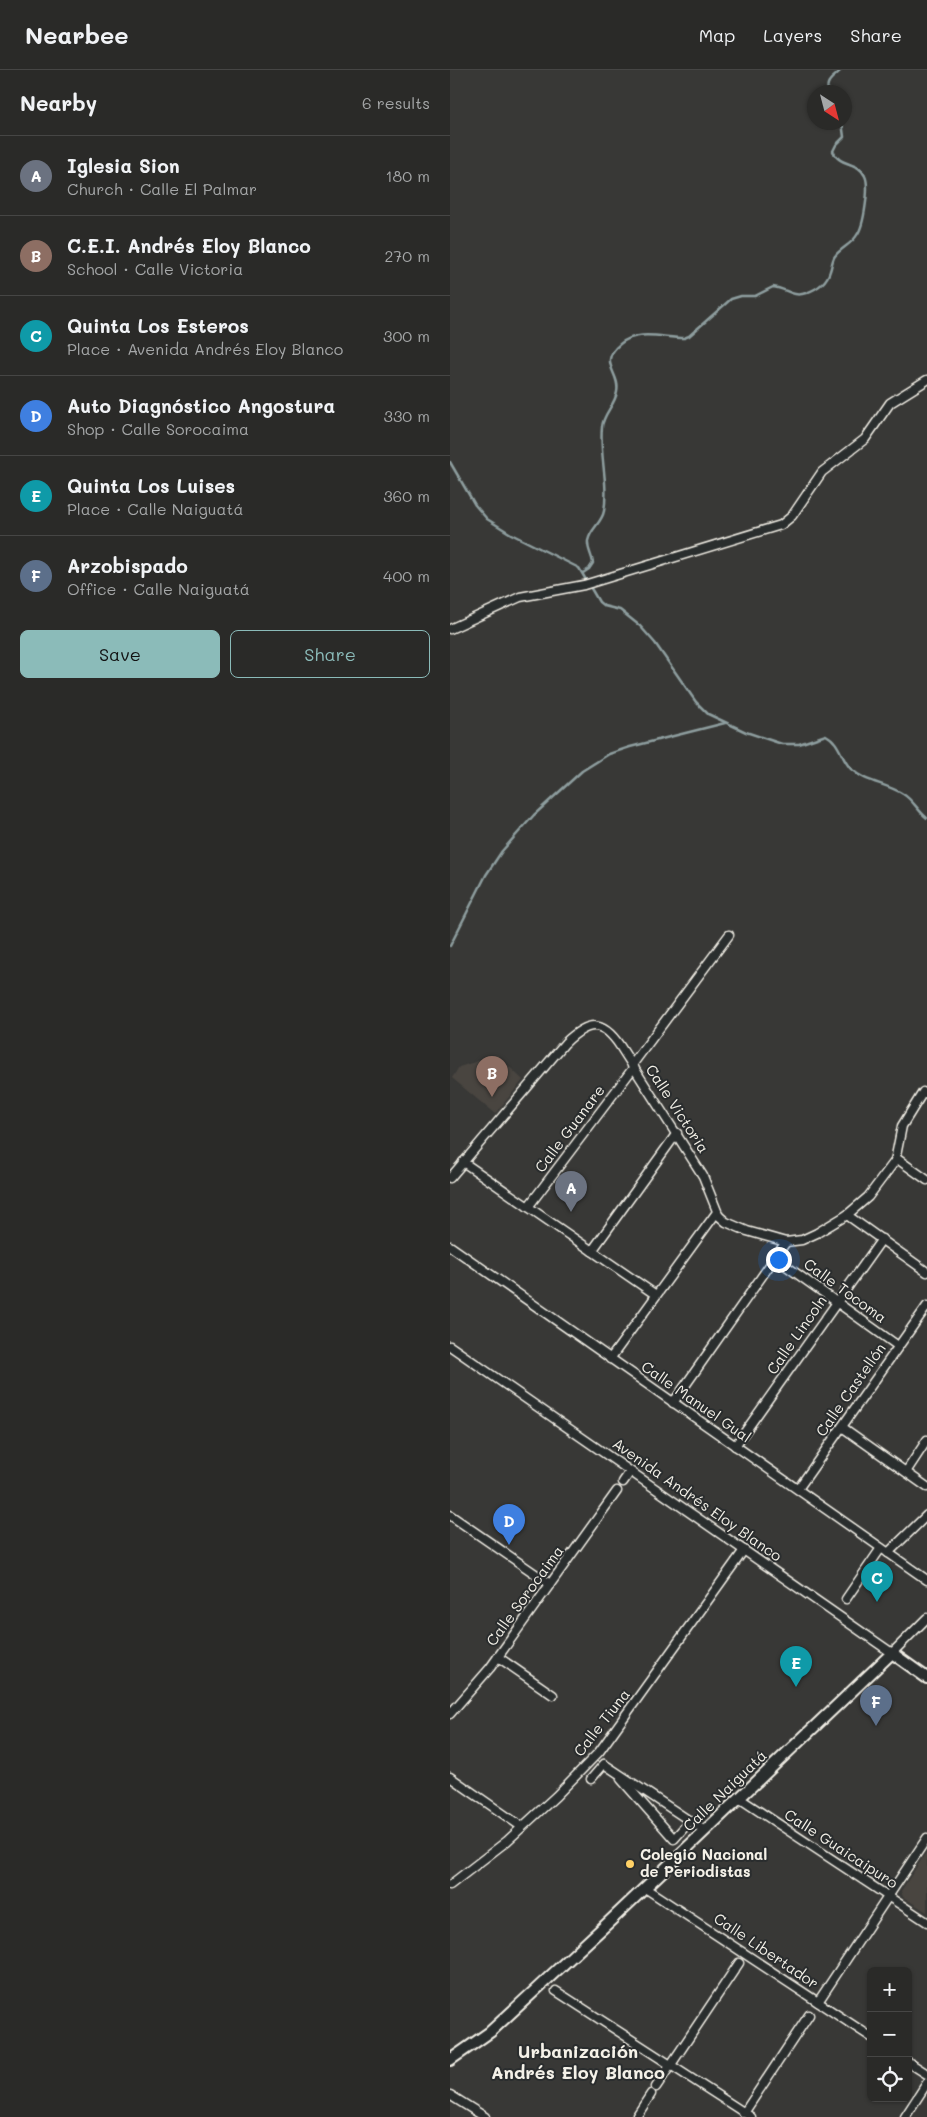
<!DOCTYPE html>
<html lang="en">
<head>
<meta charset="utf-8">
<style>
	body { margin:0; font-family:Mali,sans-serif; background:#363634; color:#f1f3f6 }
	.controls { position:absolute; right:15px; bottom:15px; display:grid; overflow:hidden; border-radius:8px; box-shadow:0 1px 4px #0004 }
	.controls button { width:45px; height:45px; display:grid; place-items:center; padding:0; border:0; border-bottom:1px solid #464645; background:#2a2a28; color:#f1f3f6; font:25px sans-serif }
	.compass { position:absolute; left:357px; top:15px; width:45px; height:45px; border-radius:50%; background:#2a2a28; box-shadow:0 1px 4px #0004; rotate:144deg }
	.you { position:absolute; left:328px; top:1189px; width:18px; height:18px; margin:-12px; border:4px solid #fff; border-radius:50%; background:#1a73e8; box-shadow:0 0 0 8px #1a73e833 }
	.badge { display:grid; place-items:center; width:32px; height:32px; border-radius:50%; background:#8bbbb9; color:#fff; font-size:16px; font-weight:700 }
	.pin { position:absolute; translate:-50% -41px; filter:drop-shadow(0 1px 2px #0008) }
	.pin::after { content:''; position:absolute; top:26px; width:18px; height:15px; background:inherit; clip-path:polygon(0 0,100% 0,50% 100%) }
	.list { margin:0; padding:0; list-style:none }
	h2 { display:flex; justify-content:space-between; align-items:center; height:65px; margin:0; padding:0 20px; font-size:21px }
	h2 small { font-size:16px; font-weight:400; color:#a5a7a8 }
	.list li { display:grid; grid-template-columns:32px 1fr auto; gap:15px; align-items:center; box-sizing:border-box; height:80px; padding:0 20px; border-top:1px solid #464645 }
	.list b { display:block; font-size:19px; white-space:nowrap }
	.list p { margin:0; font-size:16px; white-space:nowrap; color:#a5a7a8 }
	.list em { font-size:16px; font-style:normal; color:#a5a7a8 }
	.actions { display:flex; gap:10px; padding:15px 20px }
	.actions a { flex:1; padding:11px 0; border:1px solid #8bbbb9; border-radius:8px; text-align:center; font-size:18px; color:#8bbbb9 }
	.actions .main { background:#8bbbb9; color:#111 }
	.icon { flex:none; width:28px; height:28px; fill:none; stroke:currentColor; stroke-width:2; stroke-linecap:round; stroke-linejoin:round }
	.map { position:relative; flex:none; width:477px; height:2047px; overflow:hidden }
	header { display:flex; align-items:center; gap:30px; box-sizing:border-box; height:70px; padding:0 25px; background:#2a2a28; border-bottom:1px solid #464645 }
	header strong { font-size:24px }
	nav { display:flex; gap:28px; margin-inline-start:auto; font-size:18px }
	main { display:flex }
	aside { flex:1; background:#2a2a28 }
	.map>svg:first-child { display:block }
</style>
</head>
<body>
<header>
<strong>Nearbee</strong>
<nav><a>Map</a><a>Layers</a><a>Share</a></nav>
</header>
<main>
<aside>
<h2>Nearby<small>6 results</small></h2>
<ul class="list">
<li><span class="badge" style="background:#6b7280">A</span><div><b>Iglesia Sion</b><p>Church · Calle El Palmar</p></div><em>180 m</em></li>
<li><span class="badge" style="background:#8d6e63">B</span><div><b>C.E.I. Andrés Eloy Blanco</b><p>School · Calle Victoria</p></div><em>270 m</em></li>
<li><span class="badge" style="background:#0f9aa8">C</span><div><b>Quinta Los Esteros</b><p>Place · Avenida Andrés Eloy Blanco</p></div><em>300 m</em></li>
<li><span class="badge" style="background:#3f7fe0">D</span><div><b>Auto Diagnóstico Angostura</b><p>Shop · Calle Sorocaima</p></div><em>330 m</em></li>
<li><span class="badge" style="background:#0f9aa8">E</span><div><b>Quinta Los Luises</b><p>Place · Calle Naiguatá</p></div><em>360 m</em></li>
<li><span class="badge" style="background:#5c6f8a">F</span><div><b>Arzobispado</b><p>Office · Calle Naiguatá</p></div><em>400 m</em></li>
</ul>
<div class="actions"><a class="main">Save</a><a>Share</a></div>
</aside>
<div class="map">
<svg width="477" height="2047" viewBox="0 0 477 2047">
	<rect width="100%" height="100%" fill="#383836"/>
	<filter id="ink" filterUnits="userSpaceOnUse"><feTurbulence type="fractalNoise" baseFrequency=".02" numOctaves="2"/><feDisplacementMap in="SourceGraphic" scale="10" xChannelSelector="R" yChannelSelector="G"/><feConvolveMatrix kernelMatrix="1 2 1 2 8 2 1 2 1" color-interpolation-filters="sRGB"/></filter>
	<g filter="url(#ink)">
		<!-- built -->
		<g fill="#494540">
			<path d="M47,985L73,1010L45,1044L2,1008L9,997Z"/>
			<path d="M477,1781V1842L453,1827L451,1821Z"/>
		</g>
		<g fill="none" stroke-linecap="round" stroke-linejoin="round">
			<!-- stream -->
			<g stroke="#8e9e9f" stroke-width="2.5">
				<path d="M378,22C375,10 384,8 391,0"/>
				<path d="M0,392L25,435L37,449L61,464L129,498L149,532L154,536L170,540L190,556L205,573L246,632L258,644L296,662L332,674H349L376,665C390,672 391,689 401,699C416,713 436,713 453,724C463,730 468,741 477,748"/>
				<path d="M133,503L139,499L143,493C142,485 137,479 138,471C140,459 152,453 154,441C159,413 149,384 152,357C153,344 165,335 167,322C171,303 147,293 170,274C188,259 213,268 234,268L239,266L281,229L291,226H305L323,217C336,218 342,228 356,223C367,219 377,212 380,201C382,196 382,190 385,186C391,178 402,174 407,165C414,156 420,116 415,106C409,91 389,97 383,81L386,75L394,67L392,52"/>
				<path d="M0,876L36,805L52,781L84,745L132,701L159,684L180,677L275,653"/>
			</g>
			<!-- minor casing -->
			<g stroke="#f4f1e8" stroke-width="11">
				<g id="minor">
					<path d="M0,559L70,527L134,515L331,455L342,446L372,402L415,369L440,333L477,310"/>
					<path d="M182,995L279,865"/>
					<path d="M446,1088L477,1110"/>
					<path d="M13,1092L206,1225"/>
					<path d="M0,1108L115,973C138,951 152,949 170,976L253,1106L269,1146L276,1152L297,1161L336,1172L352,1170L367,1163L397,1145L418,1127L445,1091L452,1056L473,1022L477,1024"/>
					<path d="M78,1137L184,997"/>
					<path d="M397,1145L477,1202"/>
					<path d="M0,1176L477,1510"/>
					<path d="M142,1181L227,1063"/>
					<path d="M325,1188L448,1276"/>
					<path d="M0,1276L442,1583L477,1548"/>
					<path d="M160,1289L267,1142"/>
					<path d="M223,1333L336,1172"/>
					<path d="M392,1357L477,1417"/>
					<path d="M285,1376L432,1169"/>
					<path d="M456,1402L477,1370"/>
					<path d="M173,1412L180,1402"/>
					<path d="M348,1419L477,1236"/>
					<path d="M0,1445L100,1514"/>
					<path d="M438,1483L477,1445"/>
					<path d="M396,1529L431,1478"/>
					<path d="M48,1587L103,1625"/>
					<path d="M0,1644L40,1598L167,1421"/>
					<path d="M0,1707L72,1757"/>
					<path d="M141,1709L154,1694L255,1761"/>
					<path d="M171,1709L224,1769L240,1751"/>
					<path d="M289,1728L477,1852"/>
					<path d="M0,1815L57,1771L106,1726L149,1682L294,1480"/>
					<path d="M195,1818L421,1967"/>
					<path d="M106,1921L301,2047"/>
					<path d="M368,1932L477,1768"/>
					<path d="M458,1992L477,2004"/>
					<path d="M206,2017L289,1893"/>
					<path d="M0,2025L35,2047"/>
					<path d="M294,2043L359,1945"/>
					<path d="M186,2047L201,2024"/>
					<path d="M455,2047L477,2013"/>
				</g>
			</g>
			<!-- tertiary casing -->
			<g stroke="#f4f1e8" stroke-width="14">
				<path id="tertiary" d="M0,1990L40,1962L159,1852L442,1583L477,1608"/>
			</g>
			<!-- minor -->
			<use href="#minor" stroke="#2a2d2e" stroke-width="8"/>
			<!-- tertiary -->
			<use href="#tertiary" stroke="#2a2d2e" stroke-width="10"/>
		</g>
	</g>
	<!-- markers -->
	<circle fill="#ffd166" stroke="#2a2d2e" stroke-width="2" cx="180" cy="1794" r="5"/>
	<g text-anchor="middle" stroke-width="4" stroke-linejoin="round" paint-order="stroke">
		<!-- street labels -->
		<g font-size="15" fill="#f4f1e8" stroke="#2a2d2e">
			<text transform="translate(227 1039) rotate(57)" y="5">Calle Victoria</text>
			<text transform="translate(120 1059) rotate(-53)" y="5">Calle Guanare</text>
			<text transform="translate(395 1221) rotate(36)" y="5">Calle Tocoma</text>
			<text transform="translate(347 1265) rotate(-55)" y="5">Calle Lincoln</text>
			<text transform="translate(401 1320) rotate(-55)" y="5">Calle Castellón</text>
			<text transform="translate(246 1332) rotate(35)" y="5">Calle Manuel Gual</text>
			<text transform="translate(247 1430) rotate(35)" y="5">Avenida Andrés Eloy Blanco</text>
			<text transform="translate(75 1526) rotate(-54)" y="5">Calle Sorocaima</text>
			<text transform="translate(152 1653) rotate(-52)" y="5">Calle Tiuna</text>
			<text transform="translate(275 1721) rotate(-44)" y="5">Calle Naiguatá</text>
			<text transform="translate(391 1779) rotate(33)" y="5">Calle Guaicaipuro</text>
			<text transform="translate(316 1881) rotate(34)" y="5">Calle Libertador</text>
		</g>
		<!-- poi labels -->
		<g font-size="15" font-weight="bold" fill="#f4f1e8" stroke="#2a2d2e" text-anchor="start">
			<text x="190" y="1790">Colegio Nacional<tspan x="190" dy="17">de Periodistas</tspan></text>
		</g>
		<!-- quarter labels -->
		<g font-size="18" font-weight="bold" fill="#f4f1e8" stroke="#2a2d2e">
			<text x="128" y="1988">Urbanización<tspan x="128" dy="21">Andrés Eloy Blanco</tspan></text>
		</g>
	</g>
</svg>
<div class="controls">
<button>+</button>
<button>−</button>
<button><svg class="icon" aria-label="locate" viewBox="0 0 24 24"><circle cx="12" cy="12" r="6"/><path d="M12 2v4M12 18v4M2 12h4M18 12h4"/></svg></button>
</div>
<svg class="compass" viewBox="-18 -18 36 36"><path d="M0-13l5 13h-10z" fill="#e53935"/><path d="M0 13l5-13h-10z" fill="#a5a7a8"/></svg>
<div class="you"></div>
<div class="pin badge" style="left:121px;top:1142px;background:#6b7280">A</div>
<div class="pin badge" style="left:42px;top:1027px;background:#8d6e63">B</div>
<div class="pin badge" style="left:427px;top:1532px;background:#0f9aa8">C</div>
<div class="pin badge" style="left:59px;top:1475px;background:#3f7fe0">D</div>
<div class="pin badge" style="left:346px;top:1617px;background:#0f9aa8">E</div>
<div class="pin badge" style="left:426px;top:1656px;background:#5c6f8a">F</div>
</div>
</main>
</body>
</html>
